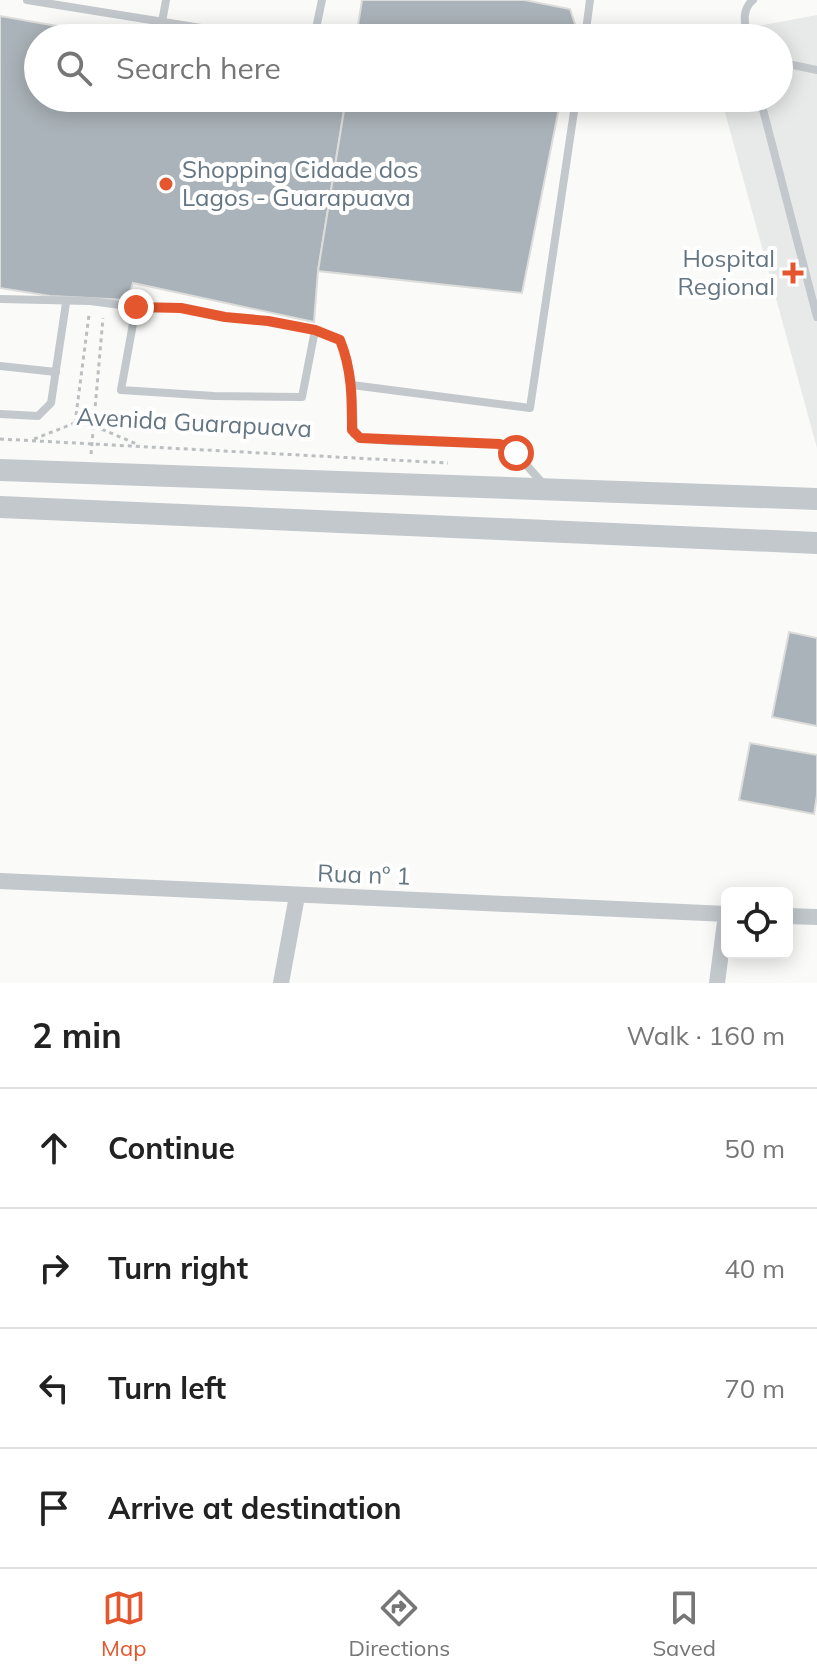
<!DOCTYPE html>
<html lang="en">
<head>
<meta charset="utf-8">
<style>
	body { margin:0; font-family:Mulish,sans-serif; background:#f6f6f6; color:#222 }
	.controls { position:absolute; right:24px; bottom:24px; display:grid; overflow:hidden; border-radius:12px; box-shadow:0 4px 20px #0003 }
	.controls button { width:72px; height:72px; display:grid; place-items:center; padding:0; border:0; border-bottom:2px solid #e0e0e0; background:#fff; color:#222; font:40px sans-serif }
	.stop { position:absolute; width:24px; height:24px; margin:-18px; border:6px solid #e4572e; border-radius:50%; background:#fff }
	.stop.end { background:#e4572e; border-color:#fff; box-shadow:0 2px 8px #0008 }
	.list { margin:0; padding:0; list-style:none }
	h2 { display:flex; justify-content:space-between; align-items:center; height:104px; margin:0; padding:0 32px; font-size:34px }
	h2 small { font-size:26px; font-weight:400; color:#767676 }
	.list li { display:grid; grid-template-columns:52px 1fr auto; gap:24px; align-items:center; box-sizing:border-box; height:120px; padding:0 32px; border-top:2px solid #e0e0e0 }
	.list b { display:block; font-size:30px; white-space:nowrap }
	.list em { font-size:26px; font-style:normal; color:#767676 }
	.icon { flex:none; width:44px; height:44px; fill:none; stroke:currentColor; stroke-width:2; stroke-linecap:round; stroke-linejoin:round }
	.map { position:relative; flex:none; width:817px; height:983px; overflow:hidden }
	.search { position:absolute; background:#fff; box-shadow:0 4px 20px #0003; left:24px; right:24px; top:24px; height:88px; display:flex; align-items:center; gap:20px; box-sizing:border-box; padding:0 28px; border-radius:44px; color:#767676; font-size:30px }
	.sheet { height:584px; background:#fff }
	nav { display:flex; justify-content:space-around; align-items:center; box-sizing:border-box; height:112px; border-top:2px solid #e0e0e0; background:#fff; font-size:22px; color:#767676 }
	nav a { display:grid; justify-items:center; gap:4px }
	nav .on { color:#e4572e }
	.map>svg:first-child { display:block }
</style>
</head>
<body>
<div class="map">
<svg width="817" height="983" viewBox="0 0 817 983">
	<rect width="100%" height="100%" fill="#fafaf8"/>
	<!-- built -->
	<path fill="#e8e9e9" d="M817,15V448L721,98H779V38L704,36Z"/>
	<!-- building -->
	<g fill="#aab3b9" stroke="#dcdcda" stroke-width="2">
		<path d="M362,0H524L570,9L575,24L573,38H356Z"/>
		<path d="M0,16L125,38H38V98H346L318,271L314,322L133,283L127,300L50,296L0,288Z"/>
		<path d="M346,98H561L522,293L318,271Z"/>
		<path d="M789,632L817,638V726L772,717Z"/>
		<path d="M750,743L817,755V795L814,814L739,800Z"/>
	</g>
	<g fill="none" stroke-linecap="round" stroke-linejoin="round">
		<!-- path -->
		<g stroke="#bbbfc2" stroke-width="3" stroke-dasharray="4 4" stroke-linecap="butt">
			<path d="M75,423L89,315"/>
			<path d="M0,439L448,463"/>
			<path d="M34,439L75,423L92,425L139,445"/>
			<path d="M91,454L103,318"/>
		</g>
		<!-- service -->
		<g stroke="#c3c8cc" stroke-width="8">
			<path d="M27,0L263,38"/>
			<path d="M162,22L166,0"/>
			<path d="M314,38L322,0"/>
			<path d="M585,38L590,0"/>
			<path d="M747,38C745,24 741,10 753,0"/>
			<path d="M779,62L817,70"/>
			<path d="M760,98L817,317"/>
			<path d="M0,299L90,301L136,307L181,308L225,317L268,321L315,330L340,340L347,358L352,385L354,434L360,438L390,441L500,444L516,453L544,485"/>
			<path d="M136,307L121,390L214,396L302,397L315,330"/>
			<path d="M0,366L56,372"/>
			<path d="M352,385L530,408L576,98"/>
			<path d="M0,414L38,416L51,403L66,303"/>
		</g>
		<!-- minor -->
		<g stroke="#c3c8cc" stroke-width="16">
			<path d="M0,881L727,914"/>
			<path d="M787,916L817,917"/>
			<path d="M281,983L297,896"/>
			<path d="M717,983L726,914"/>
		</g>
		<!-- tertiary -->
		<g stroke="#c3c8cc" stroke-width="22">
			<path d="M0,470L817,499"/>
			<path d="M0,507L817,543"/>
		</g>
	</g>
	<g fill="none" stroke-linecap="round" stroke-linejoin="round">
		<!-- route -->
		<path stroke="#e4572e" stroke-width="10" d="M136,307L181,308L225,317L268,321L315,330L340,340C352,370 352,398 352,430L360,438L500,444L516,453"/>
	</g>
	<!-- markers -->
	<g fill="#e4572e" stroke="#fff" stroke-width="3">
		<circle cx="166" cy="184" r="8"/>
		<path d="M789 261h8v8h8v8h-8v8h-8v-8h-8v-8h8z"/>
	</g>
	<g text-anchor="middle" stroke-width="8" stroke-linejoin="round" paint-order="stroke">
		<!-- poi labels -->
		<g font-size="24" fill="#657683" stroke="#fff" text-anchor="start">
			<text x="182" y="178">Shopping Cidade dos<tspan x="182" dy="28">Lagos - Guarapuava</tspan></text>
			<text x="775" y="267" text-anchor="end">Hospital<tspan x="775" dy="28">Regional</tspan></text>
		</g>
		<!-- street labels -->
		<g font-size="24" fill="#657683" stroke="#fff">
			<text transform="translate(194 423) rotate(3)" y="8">Avenida Guarapuava</text>
			<text transform="translate(364 875) rotate(2)" y="8">Rua nº 1</text>
		</g>
	</g>
</svg>
<div class="controls">
<button><svg class="icon" aria-label="locate" viewBox="0 0 24 24"><circle cx="12" cy="12" r="6"/><path d="M12 2v4M12 18v4M2 12h4M18 12h4"/></svg></button>
</div>
<div class="stop" style="left:516px;top:453px"></div>
<div class="stop end" style="left:136px;top:307px"></div>
<div class="search"><svg class="icon" aria-label="search" viewBox="0 0 24 24"><circle cx="10" cy="10" r="6"/><path d="M15 15l6 6"/></svg>Search here</div>
</div>
<section class="sheet">
<h2>2 min<small>Walk · 160 m</small></h2>
<ul class="list">
<li><svg class="icon" aria-label="ahead" viewBox="0 0 24 24"><path d="M12 20V5M6 11l6-6 6 6"/></svg><div><b>Continue</b></div><em>50 m</em></li>
<li><svg class="icon" aria-label="right" viewBox="0 0 24 24"><path d="M7 20v-9h11M14 6l5 5-5 5"/></svg><div><b>Turn right</b></div><em>40 m</em></li>
<li><svg class="icon" aria-label="left" viewBox="0 0 24 24"><path d="M17 20v-9H6M10 6l-5 5 5 5"/></svg><div><b>Turn left</b></div><em>70 m</em></li>
<li><svg class="icon" aria-label="arrive" viewBox="0 0 24 24"><path d="M6 21V4h12l-3 4 3 4H6"/></svg><div><b>Arrive at destination</b></div></li>
</ul>
</section>
<nav>
<a class="on"><svg class="icon" aria-label="map" viewBox="0 0 24 24"><path d="M3 6l6-2 6 2 6-2v14l-6 2-6-2-6 2zM9 4v14M15 6v14"/></svg>Map</a>
<a><svg class="icon" aria-label="directions" viewBox="0 0 24 24"><path d="M12 3l9 9-9 9-9-9zM9 14v-3h6M13 9l2 2-2 2"/></svg>Directions</a>
<a><svg class="icon" aria-label="saved" viewBox="0 0 24 24"><path d="M7 4h10v16l-5-4-5 4z"/></svg>Saved</a>
</nav>
</body>
</html>
